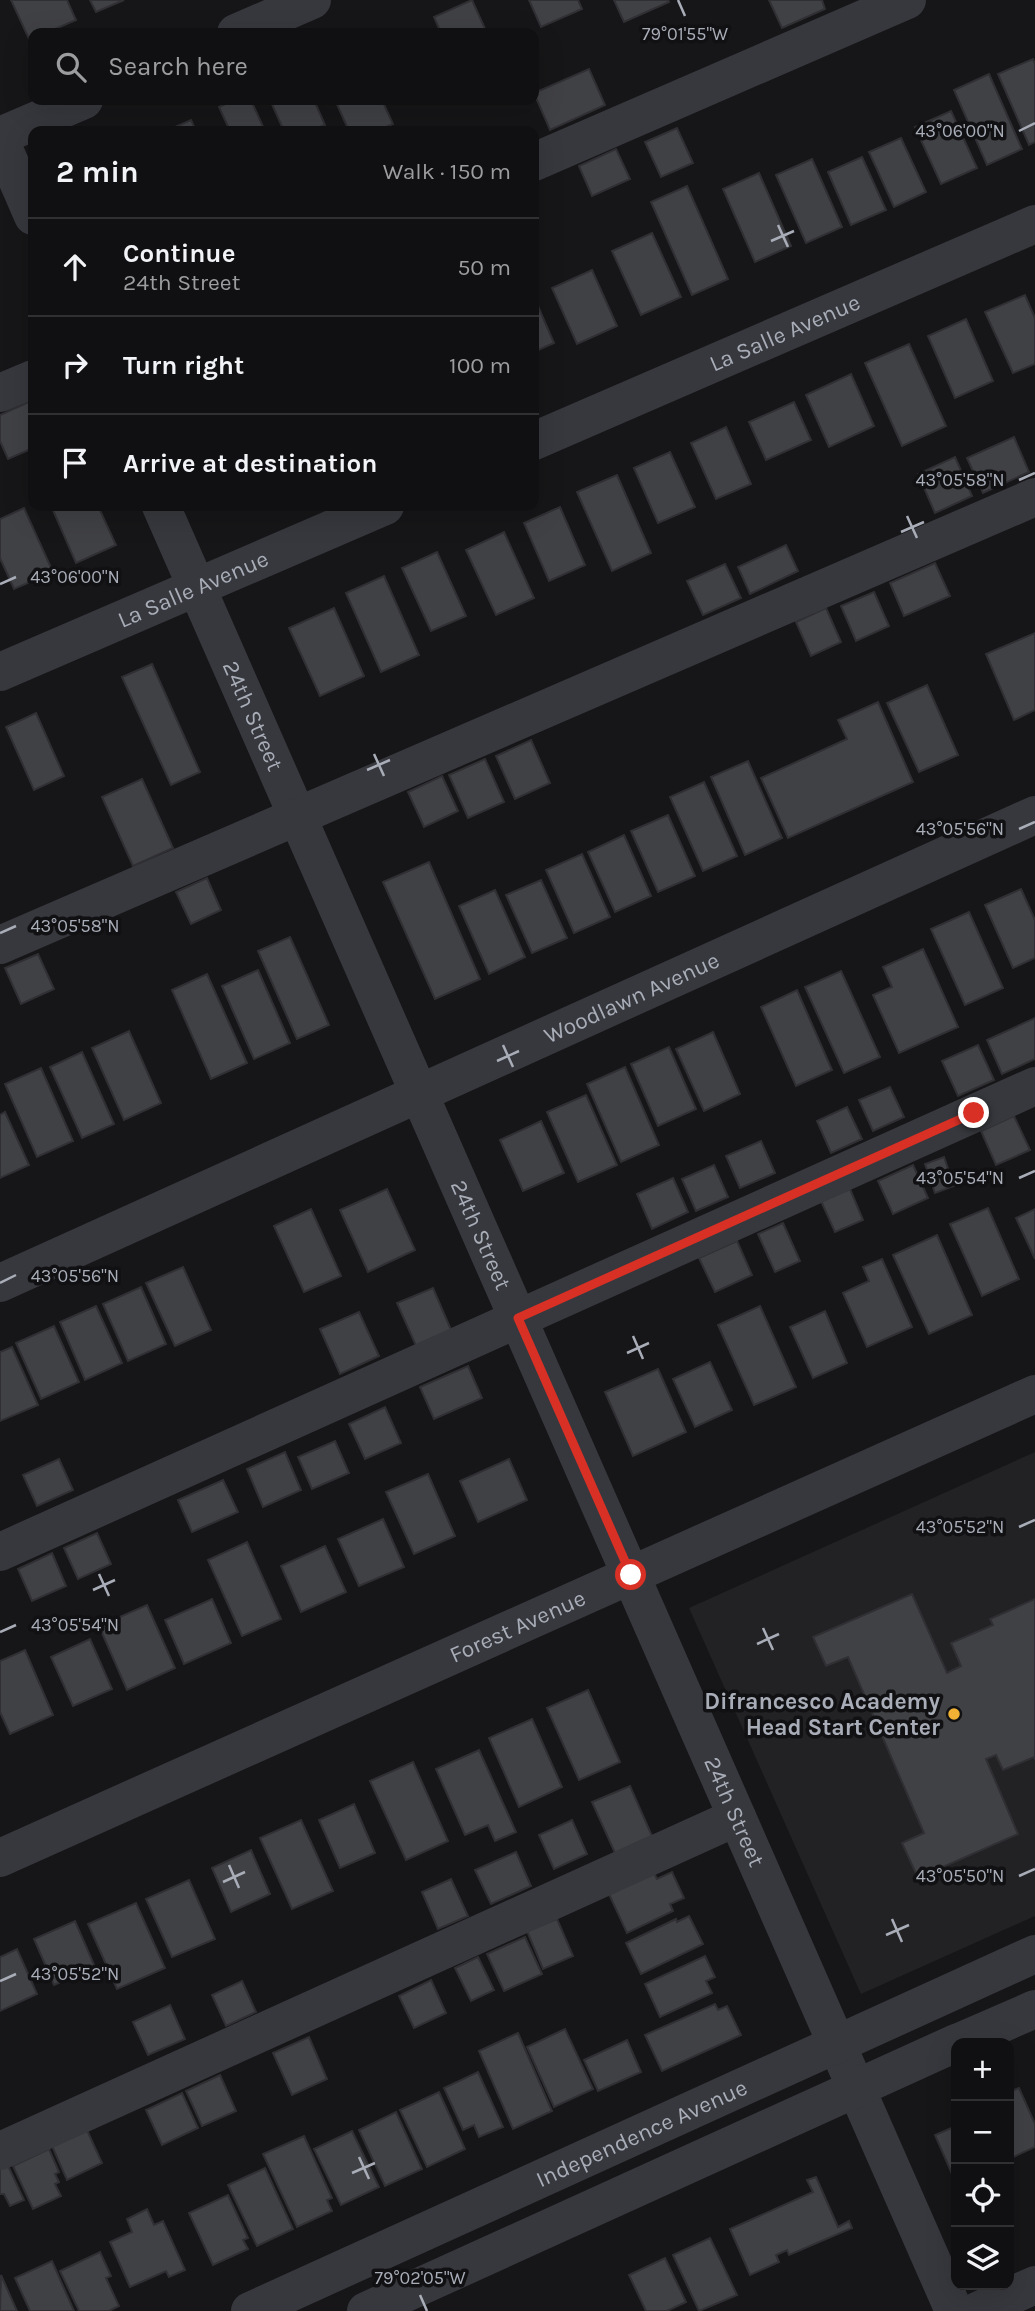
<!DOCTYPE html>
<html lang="en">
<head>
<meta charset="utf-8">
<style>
	body { margin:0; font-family:Karla,sans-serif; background:#1e1e20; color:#f1f3f6 }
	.controls { position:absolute; right:21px; bottom:21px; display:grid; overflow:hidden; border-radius:14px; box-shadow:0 7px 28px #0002 }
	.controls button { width:63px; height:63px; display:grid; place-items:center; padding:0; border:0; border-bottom:2px solid #303032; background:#101012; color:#f1f3f6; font:35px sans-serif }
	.stop { position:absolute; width:21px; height:21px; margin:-16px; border:5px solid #d93025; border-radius:50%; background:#fff }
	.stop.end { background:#d93025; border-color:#fff; box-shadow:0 2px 7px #0008 }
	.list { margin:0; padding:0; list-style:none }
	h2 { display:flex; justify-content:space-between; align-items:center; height:91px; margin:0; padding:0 28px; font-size:30px }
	h2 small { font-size:23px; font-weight:400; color:#9c9d9f }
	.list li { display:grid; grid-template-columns:46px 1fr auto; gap:21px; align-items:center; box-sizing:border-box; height:98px; padding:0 28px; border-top:2px solid #303032 }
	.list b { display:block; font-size:26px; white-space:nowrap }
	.list p { margin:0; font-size:23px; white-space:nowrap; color:#9c9d9f }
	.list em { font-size:23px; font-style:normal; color:#9c9d9f }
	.icon { flex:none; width:38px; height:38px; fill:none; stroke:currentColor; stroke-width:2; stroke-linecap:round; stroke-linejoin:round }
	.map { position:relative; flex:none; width:1035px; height:2311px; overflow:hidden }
	.search { position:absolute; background:#101012; box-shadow:0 7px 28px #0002; left:28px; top:28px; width:511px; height:77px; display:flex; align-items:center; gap:18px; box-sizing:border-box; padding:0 24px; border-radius:14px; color:#9c9d9f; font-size:26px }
	.panel { position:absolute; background:#101012; box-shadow:0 7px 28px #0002; left:28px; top:126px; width:511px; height:385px; border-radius:14px }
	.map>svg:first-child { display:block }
</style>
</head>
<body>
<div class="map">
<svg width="1035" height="2311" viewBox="0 0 1035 2311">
	<rect width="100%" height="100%" fill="#161618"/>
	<!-- built -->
	<path fill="#222225" d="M1035,1452V1916L861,1994L689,1608Z"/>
	<!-- building -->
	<g fill="#404145" stroke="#303034" stroke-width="2">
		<path d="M11,0H67L76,20L46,33H33V39L30,41Z"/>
		<path d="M90,0H124L96,12Z"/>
		<path d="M472,0L487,33H441L434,17Z"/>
		<path d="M529,0H578L582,9L541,27Z"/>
		<path d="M614,0H668L669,2L624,22Z"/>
		<path d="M769,0H822L825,9L782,28Z"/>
		<path d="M1033,59L1035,64V142L1029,145L998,74Z"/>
		<path d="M589,69L605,105L550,130L534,93Z"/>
		<path d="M989,74L1022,149L987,165L954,90Z"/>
		<path d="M234,100H251L265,131H230L219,107Z"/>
		<path d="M270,100H314L325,125L310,131H284Z"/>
		<path d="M335,100H382L393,124L377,131H349Z"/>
		<path d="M951,111L977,168L941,184L915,127Z"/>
		<path d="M191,120L196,131H166Z"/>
		<path d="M677,128L693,163L661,177L645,142Z"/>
		<path d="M901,138L926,192L894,207L869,152Z"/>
		<path d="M616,149L630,179L592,196L579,166Z"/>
		<path d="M862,157L886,210L851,225L828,172Z"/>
		<path d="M812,159L842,227L806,243L776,175Z"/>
		<path d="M759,173L791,246L755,262L723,189Z"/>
		<path d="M687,186L728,279L692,295L651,202Z"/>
		<path d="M652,233L681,297L641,315L612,251Z"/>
		<path d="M592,270L617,326L577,344L552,288Z"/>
		<path d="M1025,295L1035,318V364L1013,373L985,312Z"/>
		<path d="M534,297L554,343L534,352Z"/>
		<path d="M966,319L993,381L955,398L928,336Z"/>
		<path d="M909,344L946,426L902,446L865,363Z"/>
		<path d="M851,374L874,426L829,447L806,395Z"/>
		<path d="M33,400V448L8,459L0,441V415Z"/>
		<path d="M794,402L811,440L766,460L749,422Z"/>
		<path d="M726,427L751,484L716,499L691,443Z"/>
		<path d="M1014,437L1029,472L983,493L967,458Z"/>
		<path d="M670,452L695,507L658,523L634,468Z"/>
		<path d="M955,457L972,496L935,513L918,474Z"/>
		<path d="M617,475L651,553L612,571L577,492Z"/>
		<path d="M58,506H98L116,545L76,563L52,508Z"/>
		<path d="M560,507L585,565L549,581L524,523Z"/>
		<path d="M24,508L53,572L14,589L0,558V519Z"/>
		<path d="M504,532L534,598L496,615L466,550Z"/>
		<path d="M786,545L798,571L750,594L738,567Z"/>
		<path d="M437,552L466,616L431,631L402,568Z"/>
		<path d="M935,563L950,596L904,616L890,583Z"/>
		<path d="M725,564L741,598L703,615L687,581Z"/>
		<path d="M384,576L419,655L381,672L346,593Z"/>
		<path d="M874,592L889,626L856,641L841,606Z"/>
		<path d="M334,608L364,676L320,696L289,628Z"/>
		<path d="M826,608L841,642L811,656L796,622Z"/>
		<path d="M1035,633V710L1014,720L986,654Z"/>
		<path d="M152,664L200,772L171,785L122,677Z"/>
		<path d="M927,685L958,755L919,772L887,703Z"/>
		<path d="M878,702L913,782L788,838L761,778L847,739L838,720Z"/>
		<path d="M36,713L64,776L34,790L6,727Z"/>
		<path d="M531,740L550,783L515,799L496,756Z"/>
		<path d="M485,759L504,802L468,818L449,775Z"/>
		<path d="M748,761L782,838L745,855L711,777Z"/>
		<path d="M442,776L458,811L424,827L408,792Z"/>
		<path d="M142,779L173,848L133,866L102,797Z"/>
		<path d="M704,782L737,856L703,871L670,797Z"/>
		<path d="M668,815L695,876L658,892L631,831Z"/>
		<path d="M624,835L651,896L615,912L588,852Z"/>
		<path d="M582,854L610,917L574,933L546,870Z"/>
		<path d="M429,862L480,979L435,999L383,882Z"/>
		<path d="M207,878L221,910L191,924L176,892Z"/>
		<path d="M541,880L567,938L532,953L506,895Z"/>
		<path d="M1021,889L1035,920V958L1013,968L985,905Z"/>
		<path d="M495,890L525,957L489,974L459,906Z"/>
		<path d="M969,912L1003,988L965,1005L931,929Z"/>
		<path d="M290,937L329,1025L297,1039L258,951Z"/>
		<path d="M923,949L958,1027L899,1053L873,995L892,987L883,967Z"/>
		<path d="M38,954L54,989L21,1004L5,968Z"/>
		<path d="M258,970L290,1043L254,1059L222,986Z"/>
		<path d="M841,971L880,1057L844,1073L805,987Z"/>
		<path d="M207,974L247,1063L211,1079L172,990Z"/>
		<path d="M797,990L832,1070L796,1086L761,1007Z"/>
		<path d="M1035,1018V1059L1002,1074L987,1040Z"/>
		<path d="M129,1031L161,1103L124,1120L92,1048Z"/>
		<path d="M713,1032L740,1094L704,1111L676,1049Z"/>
		<path d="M978,1045L994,1080L958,1096L942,1061Z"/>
		<path d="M669,1047L696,1109L658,1126L631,1064Z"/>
		<path d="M82,1052L114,1124L82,1138L50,1067Z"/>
		<path d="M625,1067L659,1145L621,1162L587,1084Z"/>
		<path d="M41,1068L73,1141L37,1157L5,1084Z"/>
		<path d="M890,1087L904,1117L873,1131L859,1100Z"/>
		<path d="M586,1095L617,1165L578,1182L547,1112Z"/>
		<path d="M847,1107L862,1139L831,1153L817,1121Z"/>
		<path d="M5,1112L29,1165L0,1178V1115Z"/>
		<path d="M1014,1116L1030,1150L996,1165L981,1131Z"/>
		<path d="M541,1121L564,1173L523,1191L500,1140Z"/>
		<path d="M761,1141L775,1173L740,1188L726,1156Z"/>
		<path d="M944,1157L954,1186L935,1193L925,1164Z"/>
		<path d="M714,1165L728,1197L696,1211L682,1179Z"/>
		<path d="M913,1165L928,1198L893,1214L878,1181Z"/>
		<path d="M673,1178L688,1212L652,1229L637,1194Z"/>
		<path d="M387,1189L415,1250L368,1272L340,1210Z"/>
		<path d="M850,1189L863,1220L835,1232L821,1201Z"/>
		<path d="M988,1208L1019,1279L982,1296L950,1224Z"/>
		<path d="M311,1209L341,1276L304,1292L274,1226Z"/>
		<path d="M1035,1209V1259L1016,1218Z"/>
		<path d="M783,1223L800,1261L775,1272L758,1234Z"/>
		<path d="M937,1235L972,1315L929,1334L893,1255Z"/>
		<path d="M737,1241L752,1275L715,1292L699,1258Z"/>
		<path d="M882,1259L912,1327L867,1347L843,1293L869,1281L863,1267Z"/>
		<path d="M183,1267L211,1330L175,1346L146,1283Z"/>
		<path d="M141,1287L166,1344L128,1361L103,1304Z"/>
		<path d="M433,1288L452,1332L417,1348L397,1303Z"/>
		<path d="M96,1306L122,1363L85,1380L60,1322Z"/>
		<path d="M760,1306L796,1387L754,1405L718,1325Z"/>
		<path d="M825,1311L847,1363L813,1378L790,1327Z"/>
		<path d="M359,1312L379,1356L340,1374L320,1329Z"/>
		<path d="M54,1326L79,1382L41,1399L16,1343Z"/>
		<path d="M12,1347L38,1405L0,1421V1352Z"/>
		<path d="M710,1362L732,1410L695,1427L673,1379Z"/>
		<path d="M468,1366L482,1398L434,1419L420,1387Z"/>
		<path d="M658,1369L686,1432L633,1456L605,1392Z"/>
		<path d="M385,1407L401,1443L365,1459L349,1424Z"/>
		<path d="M335,1441L349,1473L312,1489L298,1457Z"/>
		<path d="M285,1452L301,1490L263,1507L247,1469Z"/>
		<path d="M59,1459L73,1490L37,1506L23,1475Z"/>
		<path d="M509,1459L527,1500L478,1522L460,1481Z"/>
		<path d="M428,1474L455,1536L414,1554L386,1492Z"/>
		<path d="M223,1480L238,1512L192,1532L178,1500Z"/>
		<path d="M383,1519L404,1567L359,1586L338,1539Z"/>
		<path d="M97,1533L111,1564L78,1579L64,1548Z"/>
		<path d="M247,1542L281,1619L242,1636L208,1560Z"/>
		<path d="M325,1546L346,1592L301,1612L281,1566Z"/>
		<path d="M52,1553L66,1586L32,1601L18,1569Z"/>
		<path d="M912,1594L947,1673L961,1666L951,1643L993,1625L990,1619L1035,1599V1760L1034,1757L1003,1770L996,1755L986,1759L1018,1834L918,1878L902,1843L924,1833L848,1657L826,1666L813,1637Z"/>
		<path d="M212,1599L231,1643L184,1664L165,1620Z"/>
		<path d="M147,1605L175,1668L127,1690L99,1626Z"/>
		<path d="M90,1639L112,1689L73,1706L51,1657Z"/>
		<path d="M25,1650L53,1715L10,1734L0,1712V1661Z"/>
		<path d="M588,1690L620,1762L579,1780L547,1708Z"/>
		<path d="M532,1719L562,1787L519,1807L489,1738Z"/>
		<path d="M479,1750L516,1832L495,1841L488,1825L465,1835L436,1769Z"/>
		<path d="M413,1762L448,1841L406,1860L370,1781Z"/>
		<path d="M630,1786L652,1836L615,1853L592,1802Z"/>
		<path d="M354,1804L375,1853L340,1868L319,1820Z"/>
		<path d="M301,1820L333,1891L292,1909L260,1838Z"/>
		<path d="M572,1820L587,1854L554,1869L539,1835Z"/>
		<path d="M251,1850L270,1894L231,1912L212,1868Z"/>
		<path d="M516,1852L531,1886L491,1904L475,1870Z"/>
		<path d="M653,1871L657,1879L672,1872L684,1898L670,1904L673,1911L627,1933L608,1892Z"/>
		<path d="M451,1879L468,1916L438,1929L422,1892Z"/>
		<path d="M189,1880L215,1939L172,1957L146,1899Z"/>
		<path d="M136,1903L165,1968L117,1989L88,1924Z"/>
		<path d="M689,1916L703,1944L641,1974L626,1943L676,1919L677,1922Z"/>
		<path d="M557,1919L573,1956L543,1969L527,1931Z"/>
		<path d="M75,1921L95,1967L54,1985L34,1939Z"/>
		<path d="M525,1937L542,1974L504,1991L487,1954Z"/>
		<path d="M17,1949L37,1994L0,2011V1957Z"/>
		<path d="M705,1956L715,1977L706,1981L712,1993L660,2017L645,1984Z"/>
		<path d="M478,1957L494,1990L471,2001L455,1968Z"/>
		<path d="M431,1980L446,2013L414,2028L399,1996Z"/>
		<path d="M242,1981L256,2012L226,2026L212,1995Z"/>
		<path d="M715,2004L718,2010L727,2006L741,2035L662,2071L645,2035Z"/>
		<path d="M170,2005L185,2039L148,2055L133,2022Z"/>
		<path d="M565,2029L593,2089L554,2107L527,2047Z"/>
		<path d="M518,2033L552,2111L513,2129L479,2051Z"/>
		<path d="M309,2037L327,2079L292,2095L273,2053Z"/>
		<path d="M627,2040L641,2072L598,2091L584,2060Z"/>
		<path d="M478,2072L503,2127L479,2137L474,2125L463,2130L444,2088Z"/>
		<path d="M220,2075L236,2111L202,2126L186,2091Z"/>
		<path d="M1019,2088L1035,2124V2147L1009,2159V2092Z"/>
		<path d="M439,2092L465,2149L427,2167L400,2110Z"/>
		<path d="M182,2093L198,2128L162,2145L146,2110Z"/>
		<path d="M396,2112L422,2169L385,2186L359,2130Z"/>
		<path d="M956,2126V2183L935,2135Z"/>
		<path d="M87,2130L102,2163L67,2180L52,2146Z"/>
		<path d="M352,2131L379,2187L341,2205L314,2149Z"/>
		<path d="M304,2136L332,2198L327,2200L332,2211L297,2227L263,2154Z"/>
		<path d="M49,2149L59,2172L55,2174L59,2182L55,2184L61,2196L33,2209L13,2166Z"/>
		<path d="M5,2159L24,2200L10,2206L4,2194H0V2161Z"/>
		<path d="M265,2168L293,2229L257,2246L228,2185Z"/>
		<path d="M816,2177L838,2227L849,2221L852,2228L789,2255L787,2250L776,2255L779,2262L750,2275L730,2229L813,2192L807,2180Z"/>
		<path d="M228,2195L248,2238L243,2240L248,2249L213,2265L189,2213Z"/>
		<path d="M147,2209L154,2225L163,2221L185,2270L169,2277L166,2271L130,2287L110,2242L132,2232L127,2219Z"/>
		<path d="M710,2238L737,2295L699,2311L673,2255Z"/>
		<path d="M100,2252L111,2276L106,2278L119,2306L109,2311H79L60,2271Z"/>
		<path d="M665,2258L686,2302L667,2311H646L629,2275Z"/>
		<path d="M52,2261L74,2311H30L15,2278Z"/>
		<path d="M1,2275L17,2311H0Z"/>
	</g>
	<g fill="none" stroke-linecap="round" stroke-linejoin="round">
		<!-- minor -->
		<g stroke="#37383d" stroke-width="38">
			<path d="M236,33L312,0"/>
			<path d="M0,136L84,100"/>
			<path d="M0,140L33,216"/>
			<path d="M534,162L907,0"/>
			<path d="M0,393L33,379"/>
			<path id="s1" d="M534,441L1035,224"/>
			<path id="s2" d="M161,506L954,2311"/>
			<path id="s3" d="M0,672L385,506"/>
			<path d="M0,945L1035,497"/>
			<path id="s4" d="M0,1283L1035,815"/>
			<path d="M0,1552L1035,1086"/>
			<path id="s5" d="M0,1858L1035,1394"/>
			<path d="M957,2043L1035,2009"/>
			<path d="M0,2151L737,1817"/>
			<path id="s6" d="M250,2311L1035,1954"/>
			<path d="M366,2311L956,2043"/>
			<path d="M977,2311L1035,2285"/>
		</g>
	</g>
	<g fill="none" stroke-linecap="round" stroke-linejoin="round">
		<!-- route -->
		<path stroke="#d93025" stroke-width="9" d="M631,1575L518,1318L974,1113"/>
	</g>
	<!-- ticks -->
	<path fill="none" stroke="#a8adb8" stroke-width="2.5" d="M678,0L685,16M1019,131L1035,123M778,225L788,247M771,241L794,231M1019,480L1035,473M907,516L917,538M901,532L924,522M0,584L16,577M374,754L384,776M367,770L390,760M1019,829L1035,822M0,933L16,926M503,1045L513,1067M497,1061L519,1051M1019,1178L1035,1171M0,1283L16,1275M633,1336L643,1359M627,1353L649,1343M1019,1527L1035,1520M99,1574L109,1596M93,1590L115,1580M763,1628L773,1650M0,1632L16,1625M757,1644L779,1634M229,1865L239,1888M1019,1876L1035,1869M223,1882L245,1872M892,1919L902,1942M886,1935L909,1925M0,1981L16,1974M359,2157L369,2179M352,2173L375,2163M420,2295L427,2311"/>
	<!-- markers -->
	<circle fill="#f2b134" stroke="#111113" stroke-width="2.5" cx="954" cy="1714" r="7"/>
	<g text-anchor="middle" stroke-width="7" stroke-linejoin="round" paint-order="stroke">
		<!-- street labels -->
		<g font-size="23" fill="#a8adb8" stroke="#111113">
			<text dy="8" stroke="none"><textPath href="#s1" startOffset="273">La Salle Avenue</textPath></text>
			<text dy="8" stroke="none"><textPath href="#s3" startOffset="210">La Salle Avenue</textPath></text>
			<text dy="8" stroke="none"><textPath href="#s2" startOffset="229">24th Street</textPath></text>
			<text dy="8" stroke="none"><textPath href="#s4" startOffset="693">Woodlawn Avenue</textPath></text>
			<text dy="8" stroke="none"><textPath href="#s2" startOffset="796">24th Street</textPath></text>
			<text dy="8" stroke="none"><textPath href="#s5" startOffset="567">Forest Avenue</textPath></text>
			<text dy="8" stroke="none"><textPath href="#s2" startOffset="1426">24th Street</textPath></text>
			<text dy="8" stroke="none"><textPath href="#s6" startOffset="430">Independence Avenue</textPath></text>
		</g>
		<!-- poi labels -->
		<g font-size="23" font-weight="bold" fill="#a8adb8" stroke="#111113" text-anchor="end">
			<text x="940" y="1709">Difrancesco Academy<tspan x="940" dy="26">Head Start Center</tspan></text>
		</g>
	</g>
	<g font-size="18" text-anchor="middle" fill="#a8adb8" stroke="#111113" stroke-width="7" stroke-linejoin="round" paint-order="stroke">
		<text x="685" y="40">79°01'55"W</text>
		<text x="960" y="137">43°06'00"N</text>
		<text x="960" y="486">43°05'58"N</text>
		<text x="75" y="583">43°06'00"N</text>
		<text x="960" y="835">43°05'56"N</text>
		<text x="75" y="932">43°05'58"N</text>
		<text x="960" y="1184">43°05'54"N</text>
		<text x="75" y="1282">43°05'56"N</text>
		<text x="960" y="1533">43°05'52"N</text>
		<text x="75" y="1631">43°05'54"N</text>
		<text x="960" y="1882">43°05'50"N</text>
		<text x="75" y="1980">43°05'52"N</text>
		<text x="420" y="2284">79°02'05"W</text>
	</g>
</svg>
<div class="controls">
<button>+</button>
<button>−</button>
<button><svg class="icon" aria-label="locate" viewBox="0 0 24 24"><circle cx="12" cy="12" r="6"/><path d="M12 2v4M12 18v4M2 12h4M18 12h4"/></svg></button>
<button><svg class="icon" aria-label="layers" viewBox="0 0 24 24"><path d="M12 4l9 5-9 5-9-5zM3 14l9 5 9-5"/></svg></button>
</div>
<div class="stop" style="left:631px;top:1575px"></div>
<div class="stop end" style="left:974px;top:1113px"></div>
<div class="search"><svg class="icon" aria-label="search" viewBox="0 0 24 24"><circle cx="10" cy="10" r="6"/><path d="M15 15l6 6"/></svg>Search here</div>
<section class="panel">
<h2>2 min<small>Walk · 150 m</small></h2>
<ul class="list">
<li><svg class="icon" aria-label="ahead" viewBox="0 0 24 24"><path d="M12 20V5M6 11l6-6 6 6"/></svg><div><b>Continue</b><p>24th Street</p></div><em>50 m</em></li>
<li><svg class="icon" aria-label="right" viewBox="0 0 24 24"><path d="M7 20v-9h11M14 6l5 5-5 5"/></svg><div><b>Turn right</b></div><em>100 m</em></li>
<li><svg class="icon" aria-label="arrive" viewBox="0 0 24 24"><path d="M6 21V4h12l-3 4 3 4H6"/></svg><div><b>Arrive at destination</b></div></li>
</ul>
</section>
</div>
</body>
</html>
